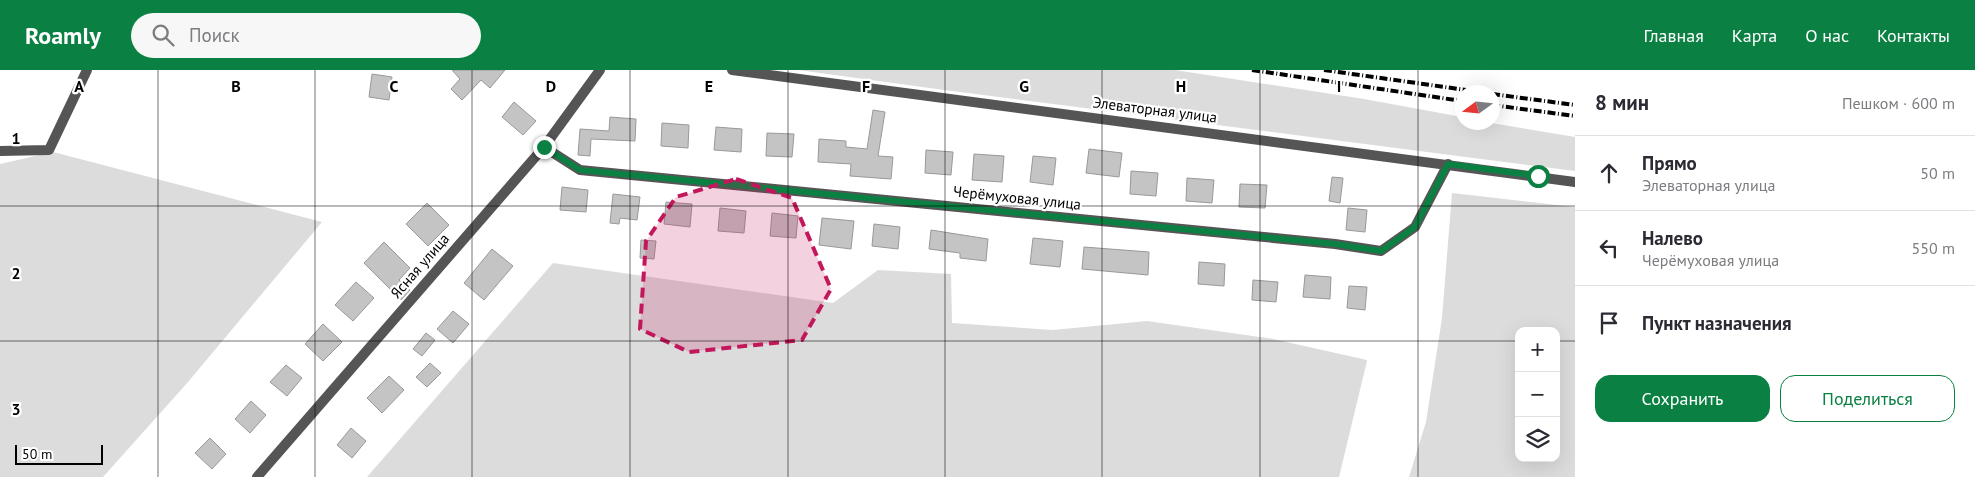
<!DOCTYPE html>
<html lang="ru">
<head>
<meta charset="utf-8">
<style>
	body { margin:0; font-family:"PT Sans",sans-serif; background:#f7f7f7; color:#2b2b33 }
	.controls { position:absolute; right:15px; bottom:15px; display:grid; overflow:hidden; border-radius:10px; box-shadow:0 5px 20px #0002 }
	.controls button { width:45px; height:45px; display:grid; place-items:center; padding:0; border:0; border-bottom:1px solid #e1e1e2; background:#fff; color:#2b2b33; font:25px sans-serif }
	.compass { position:absolute; left:1455px; top:15px; width:45px; height:45px; border-radius:50%; background:#fff; box-shadow:0 5px 20px #0002; rotate:255deg }
	.scale { position:absolute; left:15px; bottom:12px; width:88px; box-sizing:border-box; padding-left:5px; border:2px solid #000; border-top:0; font-size:14px; line-height:18px; white-space:nowrap; color:#000; -webkit-text-stroke:4px #fff; paint-order:stroke }
	.stop { position:absolute; width:15px; height:15px; margin:-11px; border:4px solid #0b8043; border-radius:50%; background:#fff }
	.stop.end { background:#0b8043; border-color:#fff; box-shadow:0 1px 5px #0008 }
	.list { margin:0; padding:0; list-style:none }
	h2 { display:flex; justify-content:space-between; align-items:center; height:65px; margin:0; padding:0 20px; font-size:21px }
	h2 small { font-size:16px; font-weight:400; color:#7c7c81 }
	.list li { display:grid; grid-template-columns:32px 1fr auto; gap:15px; align-items:center; box-sizing:border-box; height:75px; padding:0 20px; border-top:1px solid #e1e1e2 }
	.list b { display:block; font-size:19px; white-space:nowrap }
	.list p { margin:0; font-size:16px; white-space:nowrap; color:#7c7c81 }
	.list em { font-size:16px; font-style:normal; color:#7c7c81 }
	.actions { display:flex; gap:10px; padding:15px 20px }
	.actions a { flex:1; padding:11px 0; border:1px solid #0b8043; border-radius:15px; text-align:center; font-size:18px; color:#0b8043 }
	.actions .main { background:#0b8043; color:#fff }
	.icon { flex:none; width:28px; height:28px; fill:none; stroke:currentColor; stroke-width:2; stroke-linecap:round; stroke-linejoin:round }
	.map { position:relative; flex:none; width:1575px; height:407px; overflow:hidden }
	header { display:flex; align-items:center; gap:30px; box-sizing:border-box; height:70px; padding:0 25px; background:#0b8043; color:#fff }
	header strong { font-size:24px }
	nav { display:flex; gap:28px; margin-inline-start:auto; font-size:18px }
	.search { width:350px; height:45px; background:#f7f7f7; display:flex; align-items:center; gap:12px; box-sizing:border-box; padding:0 18px; border-radius:28px; color:#7c7c81; font-size:19px }
	main { display:flex }
	aside { flex:1; background:#fff }
	.map>svg:first-child { display:block }
</style>
</head>
<body>
<header>
<strong>Roamly</strong>
<div class="search"><svg class="icon" aria-label="search" viewBox="0 0 24 24"><circle cx="10" cy="10" r="6"/><path d="M15 15l6 6"/></svg>Поиск</div>
<nav><a>Главная</a><a>Карта</a><a>О нас</a><a>Контакты</a></nav>
</header>
<main>
<div class="map">
<svg width="1575" height="407" viewBox="0 0 1575 407">
	<rect width="100%" height="100%" fill="#fff"/>
	<!-- green -->
	<g fill="#dcdcdc" fill-rule="evenodd">
		<path d="M798,0H1175L1364,29L1462,47V52L1491,53L1575,67V101L937,19Z"/>
		<path d="M53,82L322,152L188,312L103,407H0V94Z"/>
		<path d="M1452,123L1575,137V407H1409L1426,352L1442,248ZM1519,261H1556V388H1519Z"/>
		<path d="M553,193L833,233L878,200L951,204L952,253L1053,260L1147,251L1273,269L1367,290L1366,295L1339,407H367Z"/>
	</g>
	<!-- building -->
	<g fill="#c4c4c4" stroke="#999">
		<path d="M452,0H505L490,18L481,10L462,30L451,19L460,9Z"/>
		<path d="M372,4L392,7L389,30L369,27Z"/>
		<path d="M514,32L536,51L523,65L502,47Z"/>
		<path d="M873,40L885,42L878,86L893,87L891,109L850,106L851,94L818,92L819,69L846,71V77L867,79Z"/>
		<path d="M610,47L636,49L635,71L591,69L590,86L578,85L580,59L609,61Z"/>
		<path d="M662,53L689,55L688,78L661,76Z"/>
		<path d="M716,57L742,59L741,82L714,80Z"/>
		<path d="M767,63L794,64L792,87L766,86Z"/>
		<path d="M1089,79L1122,83L1119,107L1086,103Z"/>
		<path d="M926,80L953,82L951,105L925,103Z"/>
		<path d="M974,84L1004,86L1002,112L972,110Z"/>
		<path d="M1033,86L1056,88L1053,115L1030,112Z"/>
		<path d="M1131,101L1158,103L1156,126L1130,124Z"/>
		<path d="M1332,107L1343,108L1340,133L1329,131Z"/>
		<path d="M1187,108L1214,110L1212,133L1186,131Z"/>
		<path d="M1240,114L1267,115L1265,138L1239,137Z"/>
		<path d="M562,117L588,120L586,142L560,140Z"/>
		<path d="M613,124L640,127L637,150L620,148L619,154L610,153Z"/>
		<path d="M666,132L692,134L690,157L664,154Z"/>
		<path d="M427,133L449,155L428,176L406,154Z"/>
		<path d="M720,138L746,141L744,163L718,161Z"/>
		<path d="M1348,138L1367,140L1365,162L1346,160Z"/>
		<path d="M772,143L798,146L796,168L770,166Z"/>
		<path d="M822,148L854,151L851,179L819,175Z"/>
		<path d="M874,154L900,157L898,179L872,176Z"/>
		<path d="M931,160L988,169L986,191L960,188V183L929,179Z"/>
		<path d="M1033,168L1063,171L1060,197L1030,194Z"/>
		<path d="M641,170L656,171L654,189L640,188Z"/>
		<path d="M384,172L410,198L399,210L410,220L401,230L364,193Z"/>
		<path d="M1084,177L1149,182L1148,205L1082,199Z"/>
		<path d="M492,179L513,196L484,230L464,213Z"/>
		<path d="M1199,192L1225,194L1224,216L1198,214Z"/>
		<path d="M1305,205L1331,207L1330,229L1303,227Z"/>
		<path d="M1253,210L1278,212L1276,232L1252,230Z"/>
		<path d="M356,212L374,228L353,251L335,235Z"/>
		<path d="M1349,216L1367,217L1365,240L1347,238Z"/>
		<path d="M453,241L469,254L453,273L437,259Z"/>
		<path d="M323,254L342,272L323,291L305,274Z"/>
		<path d="M426,263L435,270L422,286L413,279Z"/>
		<path d="M430,293L441,303L427,317L416,307Z"/>
		<path d="M286,295L302,308L287,326L270,312Z"/>
		<path d="M389,306L404,320L382,343L367,328Z"/>
		<path d="M251,331L266,345L250,363L235,349Z"/>
		<path d="M351,358L366,371L352,388L337,375Z"/>
		<path d="M210,368L226,384L212,399L195,383Z"/>
	</g>
	<g fill="none" stroke-linecap="round" stroke-linejoin="round">
		<!-- street -->
		<g stroke="#555" stroke-width="10">
			<path d="M732,0L1575,112"/>
			<path d="M544,77L580,100L1335,174L1381,181L1415,157L1448,94"/>
			<path d="M0,81L49,80L87,0"/>
			<path d="M257,407L544,77L600,0"/>
		</g>
		<!-- rail -->
		<g stroke="#000" stroke-width="4" stroke-dasharray="8 2.5 1 2.5" stroke-linecap="butt">
			<path d="M1252,0L1462,31"/>
			<path d="M1324,0L1480,22"/>
			<path d="M1492,24L1575,35"/>
			<path d="M1492,35L1575,46"/>
		</g>
	</g>
	<g fill="none" stroke-linecap="round" stroke-linejoin="round">
		<!-- route -->
		<path stroke="#0b8043" stroke-width="6" d="M544,77L580,100L1335,174L1381,181L1415,157L1448,94L1538,106"/>
	</g>
	<!-- marked area -->
	<path fill="#c2185b" fill-opacity="0.2" stroke="#c2185b" stroke-width="4" stroke-dasharray="10 6" stroke-linejoin="round" d="M736,109L792,128L831,219L802,270L689,282L640,259L646,171L676,127Z"/>
	<!-- grid -->
	<path fill="none" stroke="#000" stroke-width="1" stroke-opacity="0.55" d="M158,0V407M315,0V407M472,0V407M630,0V407M788,0V407M945,0V407M1102,0V407M1260,0V407M1418,0V407M0,136H1575M0,271H1519M1556,271H1575"/>
	<g text-anchor="middle" stroke-width="4.5" stroke-linejoin="round" paint-order="stroke">
		<!-- street labels -->
		<g font-size="15" fill="#000" stroke="#fff">
			<text transform="translate(1155 40) rotate(7)" y="5">Элеваторная улица</text>
			<text transform="translate(1017 128) rotate(6)" y="5">Черёмуховая улица</text>
			<text transform="translate(420 196) rotate(-49)" y="5">Ясная улица</text>
		</g>
	</g>
	<g font-size="16" text-anchor="middle" font-weight="bold" fill="#000" stroke="#fff" stroke-width="4.5" stroke-linejoin="round" paint-order="stroke">
		<text x="79" y="22">A</text>
		<text x="236" y="22">B</text>
		<text x="394" y="22">C</text>
		<text x="551" y="22">D</text>
		<text x="709" y="22">E</text>
		<text x="866" y="22">F</text>
		<text x="1024" y="22">G</text>
		<text x="1181" y="22">H</text>
		<text x="1339" y="22">I</text>
		<text x="16" y="74">1</text>
		<text x="16" y="209">2</text>
		<text x="16" y="345">3</text>
	</g>
</svg>
<div class="controls">
<button>+</button>
<button>−</button>
<button><svg class="icon" aria-label="layers" viewBox="0 0 24 24"><path d="M12 4l9 5-9 5-9-5zM3 14l9 5 9-5"/></svg></button>
</div>
<svg class="compass" viewBox="-18 -18 36 36"><path d="M0-13l5 13h-10z" fill="#e53935"/><path d="M0 13l5-13h-10z" fill="#7c7c81"/></svg>
<div class="scale">50 m</div>
<div class="stop" style="left:1538px;top:106px"></div>
<div class="stop end" style="left:544px;top:77px"></div>
</div>
<aside>
<h2>8 мин<small>Пешком · 600 m</small></h2>
<ul class="list">
<li><svg class="icon" aria-label="ahead" viewBox="0 0 24 24"><path d="M12 20V5M6 11l6-6 6 6"/></svg><div><b>Прямо</b><p>Элеваторная улица</p></div><em>50 m</em></li>
<li><svg class="icon" aria-label="left" viewBox="0 0 24 24"><path d="M17 20v-9H6M10 6l-5 5 5 5"/></svg><div><b>Налево</b><p>Черёмуховая улица</p></div><em>550 m</em></li>
<li><svg class="icon" aria-label="arrive" viewBox="0 0 24 24"><path d="M6 21V4h12l-3 4 3 4H6"/></svg><div><b>Пункт назначения</b></div></li>
</ul>
<div class="actions"><a class="main">Сохранить</a><a>Поделиться</a></div>
</aside>
</main>
</body>
</html>
